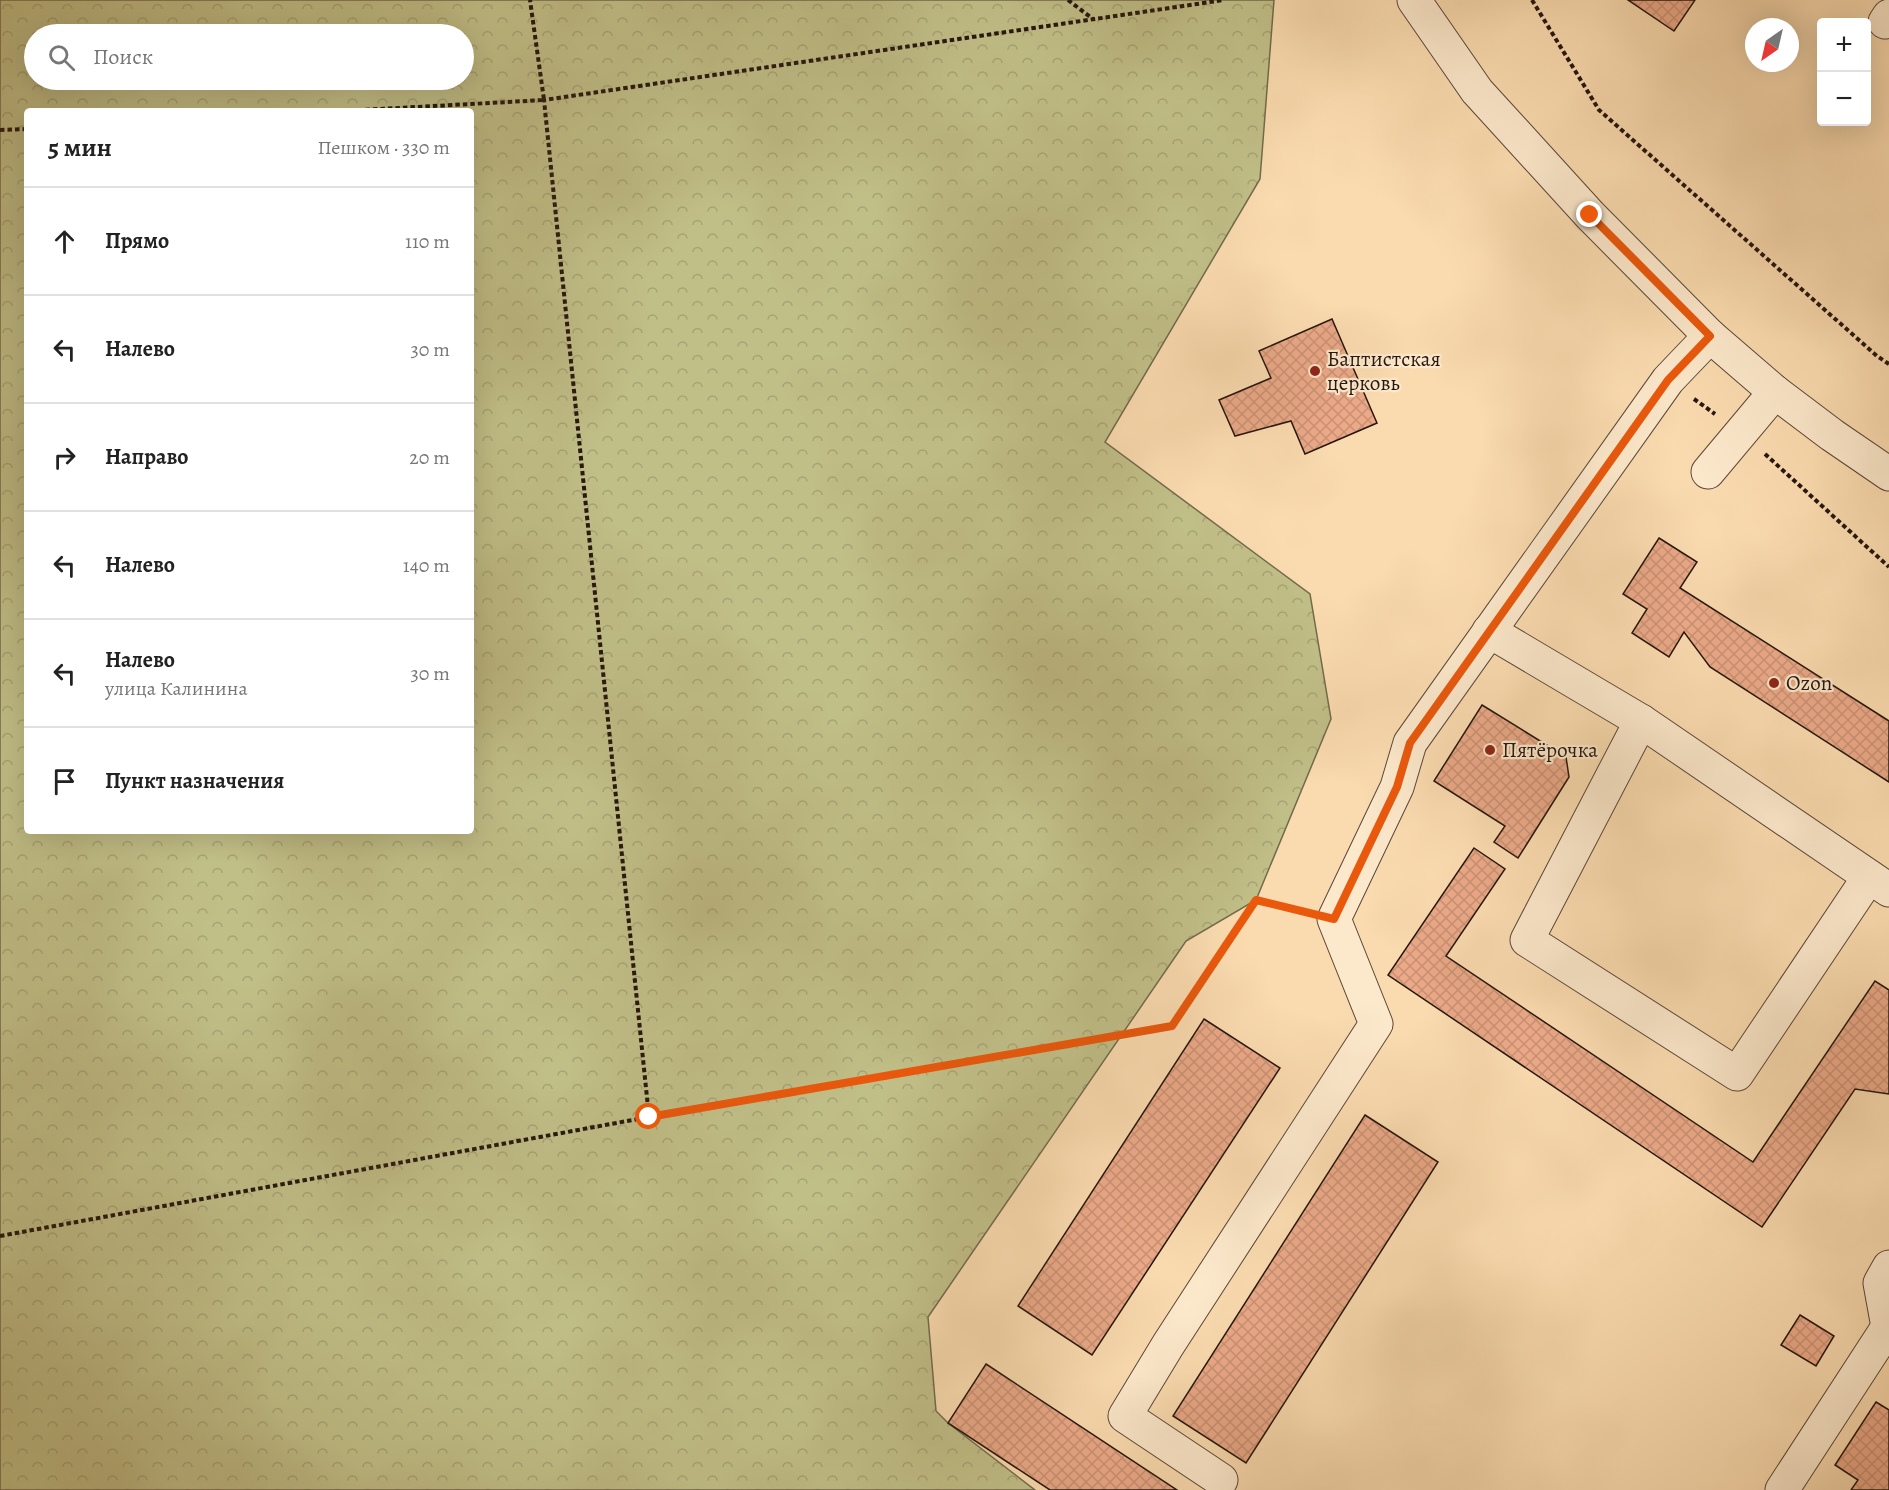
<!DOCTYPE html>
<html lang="ru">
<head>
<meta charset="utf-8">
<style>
	body { margin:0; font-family:Alegreya,serif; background:#f2f2f2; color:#222 }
	.controls { position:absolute; right:18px; top:18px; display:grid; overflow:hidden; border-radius:6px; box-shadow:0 6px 24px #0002 }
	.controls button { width:54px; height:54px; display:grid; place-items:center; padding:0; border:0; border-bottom:2px solid #e0e0e0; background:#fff; color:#222; font:30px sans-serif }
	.compass { position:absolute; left:1745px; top:18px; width:54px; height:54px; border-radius:50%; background:#fff; box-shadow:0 6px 24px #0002; rotate:214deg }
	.stop { position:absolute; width:18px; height:18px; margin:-14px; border:4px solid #ea580c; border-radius:50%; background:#fff }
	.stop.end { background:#ea580c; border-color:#fff; box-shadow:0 2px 6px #0008 }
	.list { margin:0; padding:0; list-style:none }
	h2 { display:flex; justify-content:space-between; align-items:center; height:78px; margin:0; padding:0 24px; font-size:26px }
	h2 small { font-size:20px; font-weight:400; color:#767676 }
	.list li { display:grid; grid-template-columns:39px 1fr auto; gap:18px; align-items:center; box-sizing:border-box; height:108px; padding:0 24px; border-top:2px solid #e0e0e0 }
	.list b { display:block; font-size:22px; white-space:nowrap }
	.list p { margin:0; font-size:20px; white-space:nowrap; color:#767676 }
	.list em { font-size:20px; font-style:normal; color:#767676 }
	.icon { flex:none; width:33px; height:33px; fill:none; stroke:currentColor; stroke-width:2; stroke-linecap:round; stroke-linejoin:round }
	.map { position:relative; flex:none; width:1889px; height:1490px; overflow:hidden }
	.search { position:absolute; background:#fff; box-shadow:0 6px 24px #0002; left:24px; top:24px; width:450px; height:66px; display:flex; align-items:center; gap:15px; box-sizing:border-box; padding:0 21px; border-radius:33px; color:#767676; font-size:22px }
	.panel { position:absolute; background:#fff; box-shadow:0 6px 24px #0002; left:24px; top:108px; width:450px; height:726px; border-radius:6px }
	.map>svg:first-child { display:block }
</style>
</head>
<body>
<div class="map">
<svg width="1889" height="1490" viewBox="0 0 1889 1490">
	<defs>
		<pattern id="forest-crowns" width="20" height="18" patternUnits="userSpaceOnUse" patternTransform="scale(1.5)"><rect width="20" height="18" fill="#c1bf88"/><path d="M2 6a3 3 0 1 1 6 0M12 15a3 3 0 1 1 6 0" fill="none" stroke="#a6a374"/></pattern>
		<pattern id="building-cross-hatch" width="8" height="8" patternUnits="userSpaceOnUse" patternTransform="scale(1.5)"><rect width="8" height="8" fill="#eba988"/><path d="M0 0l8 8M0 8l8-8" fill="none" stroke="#c99174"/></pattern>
	</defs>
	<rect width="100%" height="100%" fill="#fadbaf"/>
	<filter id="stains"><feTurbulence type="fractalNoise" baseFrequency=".00333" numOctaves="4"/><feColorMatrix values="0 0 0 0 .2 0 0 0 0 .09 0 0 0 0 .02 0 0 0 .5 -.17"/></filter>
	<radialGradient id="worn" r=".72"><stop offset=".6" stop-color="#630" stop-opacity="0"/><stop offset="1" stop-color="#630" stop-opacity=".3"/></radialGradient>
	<!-- forest -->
	<path fill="url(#forest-crowns)" stroke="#736a4c" stroke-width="1.5" fill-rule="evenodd" d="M0,0H1274L1260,179L1105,442L1310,594L1331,719L1256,900L1186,941L928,1317L936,1411L948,1423L1035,1490H0ZM34,34H464V80H34ZM27,111H471V831H27Z"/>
	<!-- building -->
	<g fill="url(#building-cross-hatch)" stroke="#25160f" stroke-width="1.5">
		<path d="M1628,0H1695L1674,31Z"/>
		<path d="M1332,319L1377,423L1305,454L1291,421L1235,436L1219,400L1271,378L1259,351Z"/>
		<path d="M1659,538L1697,562L1680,588L1889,721V782L1710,667L1684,632L1669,657L1632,633L1647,609L1623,594Z"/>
		<path d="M1482,705L1566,757L1569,777L1518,858L1494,842L1505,826L1434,781Z"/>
		<path d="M1474,848L1505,869L1446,956L1753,1162L1875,981L1889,990V1094L1855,1089L1762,1227L1388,975Z"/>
		<path d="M1204,1019L1280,1068L1092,1355L1018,1306Z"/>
		<path d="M1365,1115L1438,1162L1246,1463L1173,1416Z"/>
		<path d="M1800,1315L1834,1336L1816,1366L1781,1345Z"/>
		<path d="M986,1364L1177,1490H1050L948,1423Z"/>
		<path d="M1876,1402L1889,1410V1490H1851L1858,1480L1835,1465Z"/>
	</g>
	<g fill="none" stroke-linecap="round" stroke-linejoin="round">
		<!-- minor casing -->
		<g stroke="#5a4737" stroke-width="35">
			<g id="minor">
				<path d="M1414,0L1477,91L1590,215L1710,336L1775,392L1832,435L1889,474"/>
				<path d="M1885,22L1889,16"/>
				<path d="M1708,472L1775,392"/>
				<path d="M1489,631L1641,721L1889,890"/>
				<path d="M1641,721L1527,940L1737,1074L1869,877"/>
				<path d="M1888,1327L1880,1283L1889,1267"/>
				<path d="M1221,1480L1125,1416L1168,1345L1376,1024L1334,919L1397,787L1410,743L1668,380L1710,336"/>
				<path d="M1782,1490L1888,1327H1889"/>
			</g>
		</g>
		<!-- path -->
		<g stroke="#25160f" stroke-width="4" stroke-dasharray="4.5 3" stroke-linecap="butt">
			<path d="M1068,0L1093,19"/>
			<path d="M1532,0L1599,110L1877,356L1889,364"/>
			<path d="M343,111L544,100L530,0"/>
			<path d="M0,130L27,129"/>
			<path d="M1694,399L1715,414"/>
			<path d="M1765,454L1889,567"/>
			<path d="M649,1117L544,100L1224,0"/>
			<path d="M0,1236L649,1117L1172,1026L1256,900L1304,912"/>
		</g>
		<!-- minor -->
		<use href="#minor" stroke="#fce8cb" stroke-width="33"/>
	</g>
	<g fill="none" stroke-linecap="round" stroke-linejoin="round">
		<!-- route -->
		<path stroke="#ea580c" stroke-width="8" d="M649,1117L1172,1026L1256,900L1334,919L1397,787L1410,743L1668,380L1710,336L1590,215"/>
	</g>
	<!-- markers -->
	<g fill="#8f2418" stroke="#fce8cb" stroke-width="2">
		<circle cx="1315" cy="371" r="6"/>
		<circle cx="1774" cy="683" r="6"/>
		<circle cx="1490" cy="750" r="6"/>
	</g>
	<g text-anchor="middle" stroke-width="4.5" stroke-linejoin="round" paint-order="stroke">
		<!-- poi labels -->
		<g font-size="21" fill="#25160f" stroke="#fce8cb" text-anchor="start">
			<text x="1327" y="366">Баптистская<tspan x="1327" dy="24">церковь</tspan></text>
			<text x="1786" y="690">Ozon</text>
			<text x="1502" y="757">Пятёрочка</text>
		</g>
	</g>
	<rect width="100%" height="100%" filter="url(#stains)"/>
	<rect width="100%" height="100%" fill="url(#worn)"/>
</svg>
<div class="controls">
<button>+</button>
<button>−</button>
</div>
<svg class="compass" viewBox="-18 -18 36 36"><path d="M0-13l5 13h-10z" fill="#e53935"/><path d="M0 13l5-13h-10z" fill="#767676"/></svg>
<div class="stop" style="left:649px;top:1117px"></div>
<div class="stop end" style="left:1590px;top:215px"></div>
<div class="search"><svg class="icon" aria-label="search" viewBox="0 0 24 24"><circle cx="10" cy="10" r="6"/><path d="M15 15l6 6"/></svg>Поиск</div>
<section class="panel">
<h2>5 мин<small>Пешком · 330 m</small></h2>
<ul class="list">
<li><svg class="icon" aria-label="ahead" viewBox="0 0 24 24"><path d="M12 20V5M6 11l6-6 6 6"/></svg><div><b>Прямо</b></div><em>110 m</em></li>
<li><svg class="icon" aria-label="left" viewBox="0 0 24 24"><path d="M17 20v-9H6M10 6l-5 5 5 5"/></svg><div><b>Налево</b></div><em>30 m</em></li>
<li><svg class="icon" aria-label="right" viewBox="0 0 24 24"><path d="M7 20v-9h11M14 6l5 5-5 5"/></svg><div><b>Направо</b></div><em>20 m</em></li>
<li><svg class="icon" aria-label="left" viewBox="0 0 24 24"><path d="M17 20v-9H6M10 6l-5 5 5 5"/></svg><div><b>Налево</b></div><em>140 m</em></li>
<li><svg class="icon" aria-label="left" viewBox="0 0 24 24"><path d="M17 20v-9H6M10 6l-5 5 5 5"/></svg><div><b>Налево</b><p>улица Калинина</p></div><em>30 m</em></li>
<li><svg class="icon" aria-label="arrive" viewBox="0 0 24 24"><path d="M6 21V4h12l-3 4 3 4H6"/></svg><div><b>Пункт назначения</b></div></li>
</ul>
</section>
</div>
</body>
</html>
